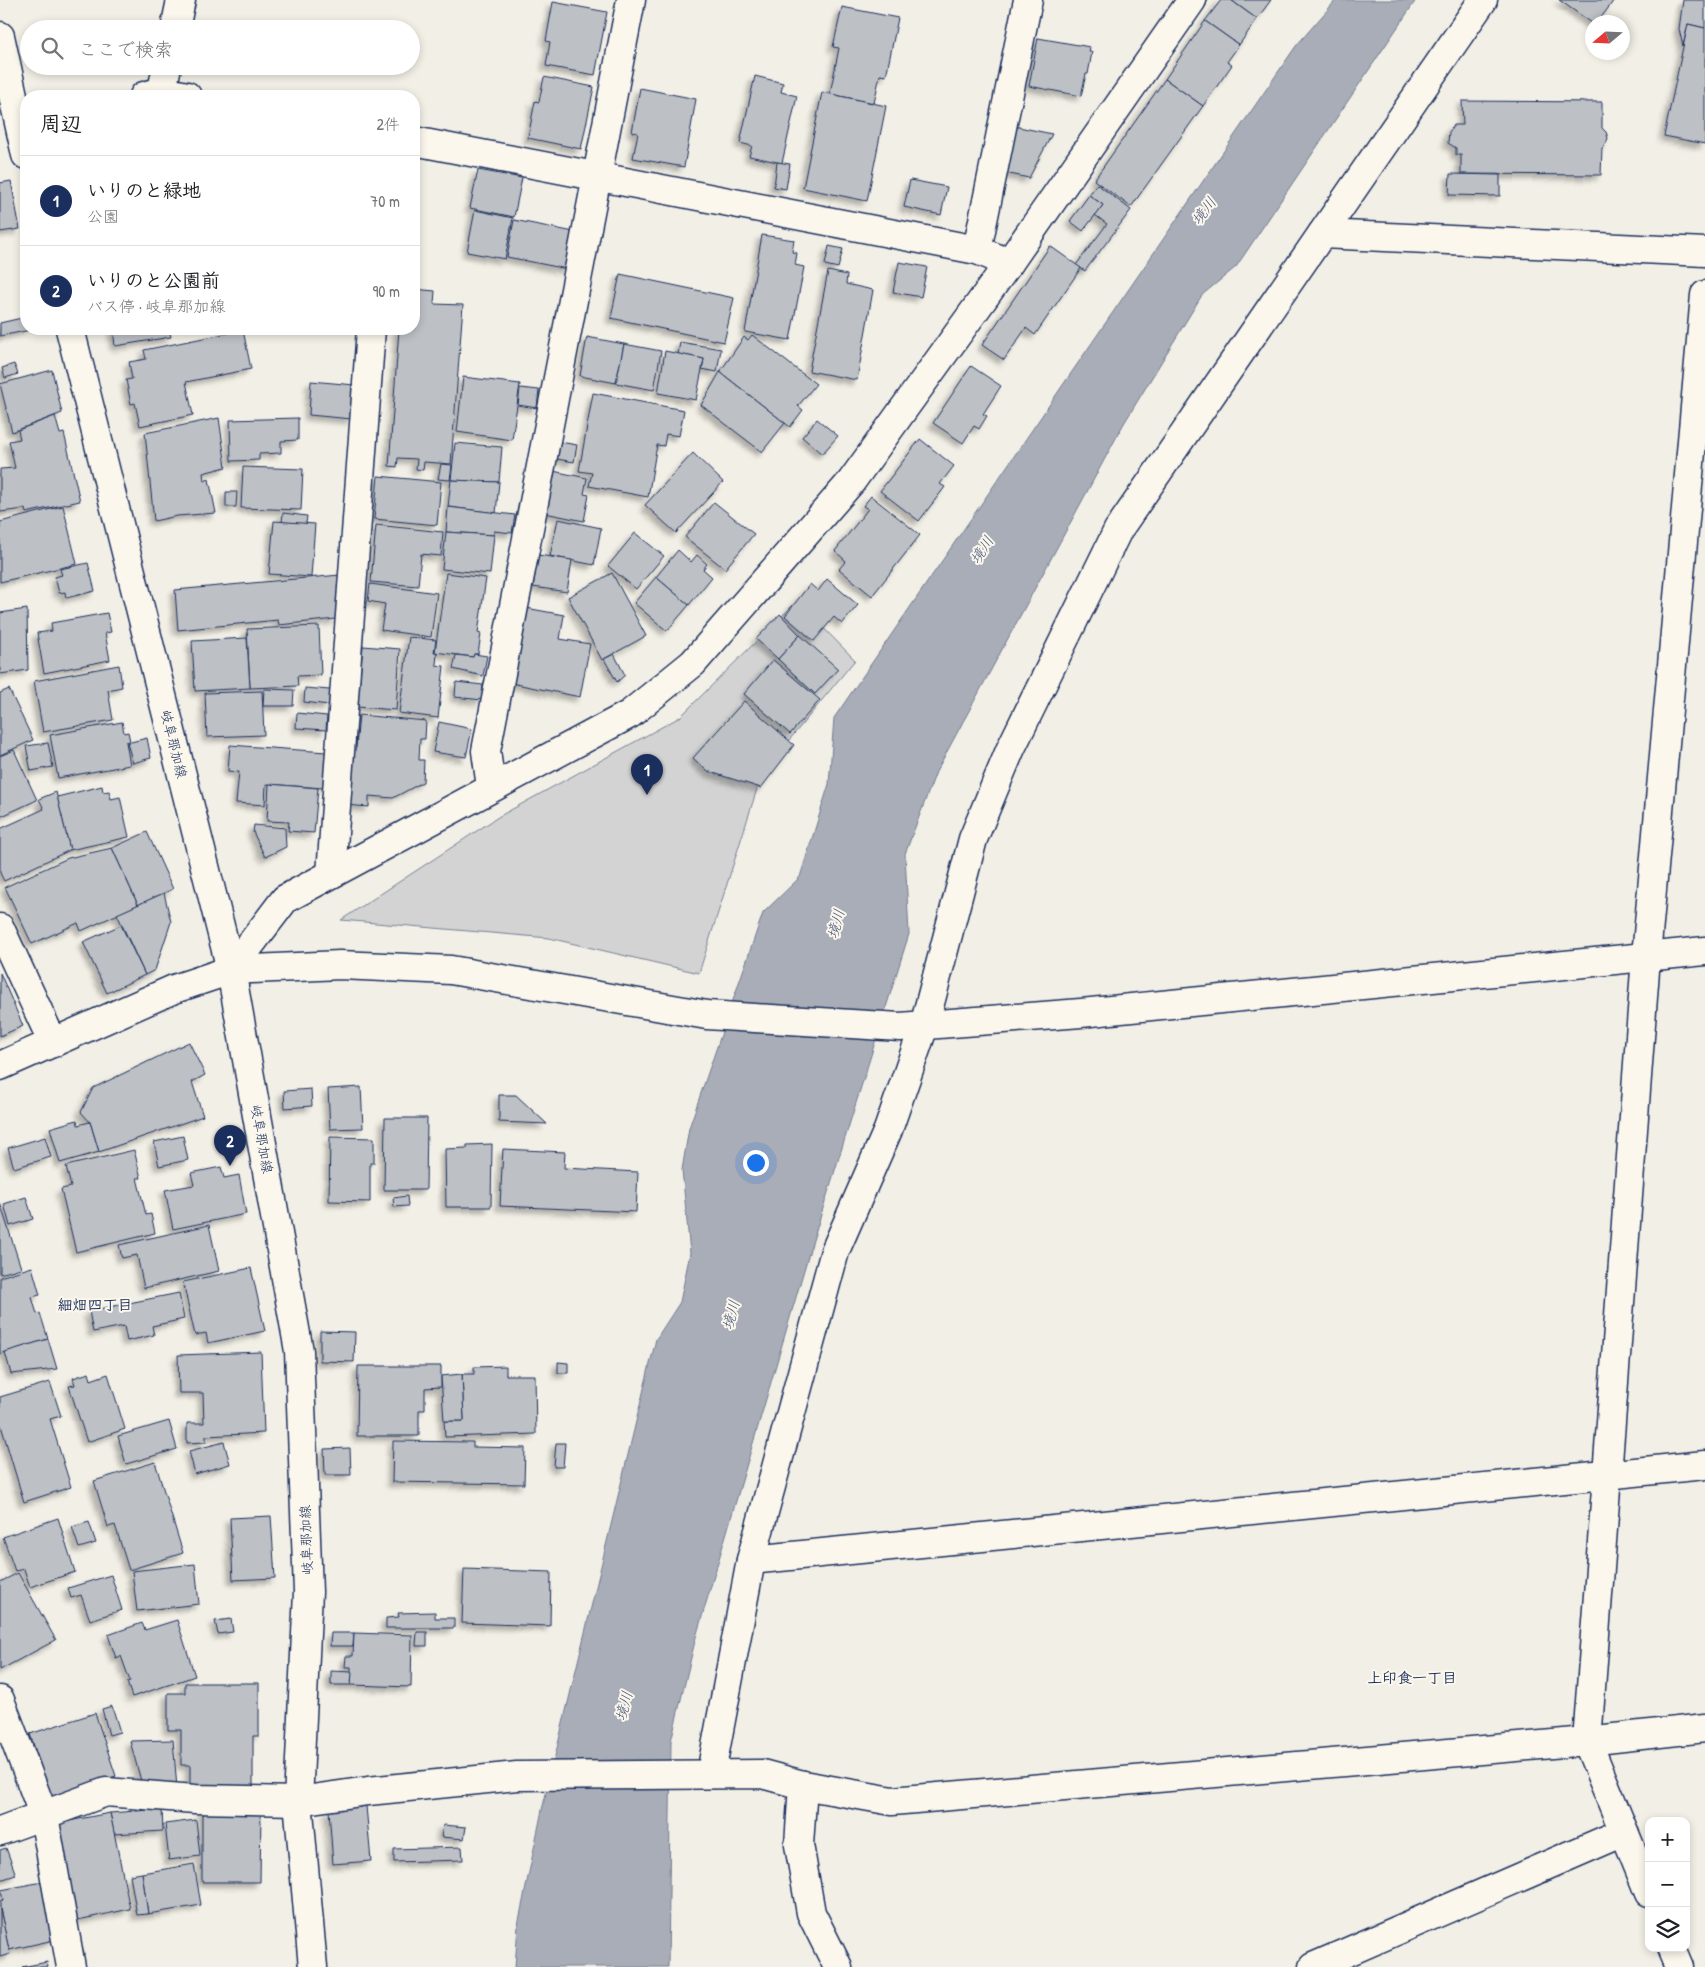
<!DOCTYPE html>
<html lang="ja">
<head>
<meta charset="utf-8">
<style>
	body { margin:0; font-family:"Patrick Hand","Klee One",sans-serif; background:#f6f6f6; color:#202124 }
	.controls { position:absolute; right:15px; bottom:15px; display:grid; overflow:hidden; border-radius:10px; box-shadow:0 2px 8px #0003 }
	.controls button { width:45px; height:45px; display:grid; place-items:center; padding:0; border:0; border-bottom:1px solid #e0e0e0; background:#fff; color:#202124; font:25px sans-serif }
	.compass { position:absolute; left:1585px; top:15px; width:45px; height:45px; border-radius:50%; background:#fff; box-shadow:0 2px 8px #0003; rotate:251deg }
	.you { position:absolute; left:755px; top:1162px; width:18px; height:18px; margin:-12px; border:4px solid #fff; border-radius:50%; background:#1a73e8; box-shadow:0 0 0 8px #1a73e833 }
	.badge { display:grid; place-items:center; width:32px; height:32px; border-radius:50%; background:#1b2f5e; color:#fff; font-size:16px; font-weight:700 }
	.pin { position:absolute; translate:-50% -41px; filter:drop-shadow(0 1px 2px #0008) }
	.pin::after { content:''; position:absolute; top:26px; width:18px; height:15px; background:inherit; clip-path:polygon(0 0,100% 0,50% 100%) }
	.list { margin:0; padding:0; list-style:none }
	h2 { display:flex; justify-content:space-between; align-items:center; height:65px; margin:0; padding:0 20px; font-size:21px }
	h2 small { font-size:16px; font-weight:400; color:#757577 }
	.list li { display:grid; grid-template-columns:32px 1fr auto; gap:15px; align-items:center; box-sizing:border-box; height:90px; padding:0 20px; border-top:1px solid #e0e0e0 }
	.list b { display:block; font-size:19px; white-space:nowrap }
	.list p { margin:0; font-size:16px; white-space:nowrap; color:#757577 }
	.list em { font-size:16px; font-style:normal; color:#757577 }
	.icon { flex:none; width:28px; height:28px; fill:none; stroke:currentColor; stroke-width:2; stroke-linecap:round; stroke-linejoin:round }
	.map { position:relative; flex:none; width:1705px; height:1967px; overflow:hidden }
	.search { position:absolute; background:#fff; box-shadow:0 2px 8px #0003; left:20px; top:20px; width:400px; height:55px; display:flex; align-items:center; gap:12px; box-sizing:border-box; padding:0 18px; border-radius:28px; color:#757577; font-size:19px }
	.panel { position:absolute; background:#fff; box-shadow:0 2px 8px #0003; left:20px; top:90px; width:400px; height:245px; border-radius:20px }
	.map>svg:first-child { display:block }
</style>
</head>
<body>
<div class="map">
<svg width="1705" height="1967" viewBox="0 0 1705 1967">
	<defs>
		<filter id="shadow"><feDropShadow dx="-4.5" dy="4.5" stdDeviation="2.5" flood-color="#0004"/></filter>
	</defs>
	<rect width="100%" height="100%" fill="#f2efe6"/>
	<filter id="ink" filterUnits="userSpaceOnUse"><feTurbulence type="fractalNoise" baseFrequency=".02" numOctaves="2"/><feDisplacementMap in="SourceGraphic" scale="10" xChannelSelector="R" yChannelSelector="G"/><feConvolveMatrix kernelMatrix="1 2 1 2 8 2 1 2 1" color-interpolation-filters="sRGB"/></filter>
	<g filter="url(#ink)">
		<!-- green -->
		<path fill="#d2d3d2" stroke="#768198" d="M797,601L855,660L762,773L699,973L549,938L341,920L498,817L680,717Z"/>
		<!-- water -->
		<path fill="#a9adb7" stroke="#707b93" d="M1336,0H1416L1236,267L1202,295L1123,425L936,772L905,854L909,934L809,1253L696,1637L671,1741L668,1967H515L518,1925L542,1810L656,1339L680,1302L690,1253L682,1170L689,1128L763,913L800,877L829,784L834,718L1296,46Z"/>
		<!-- building -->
		<g fill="#bdc0c4" stroke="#1b2f5e" filter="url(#shadow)">
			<path d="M1221,0H1231L1257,19L1239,45L1205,21Z"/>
			<path d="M1231,0H1271L1257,19Z"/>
			<path d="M1559,0H1614L1598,22L1592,23Z"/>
			<path d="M1683,0H1705V28L1688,24L1683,46L1679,29Z"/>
			<path d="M553,2L607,12L595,75L546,66L550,42L546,41Z"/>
			<path d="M842,7L898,18L886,76L880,75L874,103L830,94L839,48L833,47Z"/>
			<path d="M1205,21L1239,45L1227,62L1232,65L1203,106L1165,79Z"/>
			<path d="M1688,24L1705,28V144L1664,136Z"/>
			<path d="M1038,38L1090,47L1089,52H1092L1088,74H1086L1081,96L1029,86Z"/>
			<path d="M755,76L783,83L781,92L797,96L782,163L749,156L752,146L740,143Z"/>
			<path d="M544,77L594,87L581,149L528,138L535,101L539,102Z"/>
			<path d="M1165,79L1203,106L1131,207L1094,180Z"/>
			<path d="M640,88L696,99L684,167L633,158L638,133L632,132Z"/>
			<path d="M822,92L886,106L867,201L803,188Z"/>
			<path d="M1462,101L1602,102V128L1606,132L1608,138L1606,144L1602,148L1601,175L1461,174V155H1456V148L1448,143L1449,132L1454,125H1463Z"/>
			<path d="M1014,126L1052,134L1029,178L1005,173Z"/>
			<path d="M777,162L790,164L786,189L774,187Z"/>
			<path d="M478,170L522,178L514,217L470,208Z"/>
			<path d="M1450,174L1500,175V196L1449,195Z"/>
			<path d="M910,180L947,187L941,215L904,207Z"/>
			<path d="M11,181L20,229L0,232V183Z"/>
			<path d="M1097,184L1131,210L1085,271L1076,265L1107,224L1095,215L1103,205L1089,195Z"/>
			<path d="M1089,195L1103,205L1083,231L1070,221Z"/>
			<path d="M475,210L513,218L505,259L467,252Z"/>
			<path d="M514,220L574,232L567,269L507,257Z"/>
			<path d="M762,235L794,240L792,252L797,253L795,265L804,267L790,340L745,332Z"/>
			<path d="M829,246L843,249L838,268L825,265Z"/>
			<path d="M1050,246L1081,268L1035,335L1026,328L1004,360L982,345Z"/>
			<path d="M899,262L927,267L921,297L893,292Z"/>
			<path d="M828,271L847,275L846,284L873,290L857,380L809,371Z"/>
			<path d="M620,274L734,298L724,342L611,318Z"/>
			<path d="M414,289L435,291L434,304L463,305L451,464L424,462L423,470L416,469L417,459L398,458L397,467L389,466L399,329H414Z"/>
			<path d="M26,317V329L31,330L0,336V323Z"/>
			<path d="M113,329H169L171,337L115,346Z"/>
			<path d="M243,330L251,369L186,382L193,415L140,426L135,403L131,404L126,380L132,379L129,362L146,359L144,350Z"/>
			<path d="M752,335L816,384L798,406L803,410L790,427L720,372L744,337L748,340Z"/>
			<path d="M587,337L624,344L616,383L580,376Z"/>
			<path d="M680,342L721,349L717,372L702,369L704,359L678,354Z"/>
			<path d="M624,344L661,351L654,390L616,383Z"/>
			<path d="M665,351L704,359L696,400L658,393Z"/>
			<path d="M14,364L18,374L5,378L2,368Z"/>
			<path d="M971,366L1001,386L983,414L987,416L979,429L974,426L963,443L933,423Z"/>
			<path d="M52,370L62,413L12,432L0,384Z"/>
			<path d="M720,372L785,423L762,452L701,405Z"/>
			<path d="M463,377L520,384L512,440L457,432Z"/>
			<path d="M311,381L355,385L352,419L309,415Z"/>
			<path d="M520,388L539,390L537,408L518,405Z"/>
			<path d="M593,393L684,410L679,436L666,434L664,446L657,445L648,497L589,486L592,473L579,471Z"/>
			<path d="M55,416L60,434L64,433L80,501L26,513L25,509L0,512V469L15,468L9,441L20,439L18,430Z"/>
			<path d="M219,418L226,467L203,473L204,481L209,479L216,513L177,516L154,521L145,433Z"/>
			<path d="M298,418V440L281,441V453L259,454V460L231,461L230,420Z"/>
			<path d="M817,419L838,436L822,454L802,437Z"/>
			<path d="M920,439L954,466L940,484L945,487L919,521L880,491Z"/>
			<path d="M560,442L577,445L574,462L557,459Z"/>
			<path d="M455,443L502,447L499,482L451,480Z"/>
			<path d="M693,453L723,482L676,533L645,505Z"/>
			<path d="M441,464L452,465L450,480L438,479Z"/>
			<path d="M243,467L303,469L301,510L241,508Z"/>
			<path d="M553,471L587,478L584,494L589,495L584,521L545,513Z"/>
			<path d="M378,476L441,482L437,525L374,519Z"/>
			<path d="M451,480L499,482L496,513L448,507Z"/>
			<path d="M226,492H237L236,507H226Z"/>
			<path d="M871,496L920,535L872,596L839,569L846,561L835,551L868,509L863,506Z"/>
			<path d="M714,502L754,534L725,569L685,537Z"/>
			<path d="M63,506L77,564L0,582V522Z"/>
			<path d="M448,507L515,515L512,533L494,531V535L446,532Z"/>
			<path d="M283,513L307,516L306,524L282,522Z"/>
			<path d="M558,519L601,528L594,565L550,556Z"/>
			<path d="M274,521L315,524L311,577L269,574Z"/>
			<path d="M376,525L443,532L441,556L421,554L418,586L371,582Z"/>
			<path d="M446,532L494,535L490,574L442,569Z"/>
			<path d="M635,533L664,556L636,589L608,566Z"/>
			<path d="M678,550L691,562L697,555L707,564L703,569L712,577L689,605L656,577Z"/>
			<path d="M538,555L572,560L567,592L533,587Z"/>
			<path d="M88,563L95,591L66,598L65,592L59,593L55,577L62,575L60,569Z"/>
			<path d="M446,573L486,578L478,633L481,634L478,654H474L473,657L435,652Z"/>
			<path d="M612,573L646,636L602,660L568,597Z"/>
			<path d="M340,575L336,619L279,625L278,620L178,630L175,590Z"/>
			<path d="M656,577L689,605L667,631L634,603Z"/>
			<path d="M827,579L858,605L842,624L834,617L814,641L785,616L810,584L818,591Z"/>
			<path d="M370,584L437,593L431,637L381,630L385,604L368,601Z"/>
			<path d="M526,608L564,615L560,639L590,644L580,697L511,683Z"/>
			<path d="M27,609L28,670L0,674V613Z"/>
			<path d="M107,613L111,632L105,633L110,660L44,673L37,633L52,631L51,623Z"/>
			<path d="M780,614L800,635L778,659L756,639Z"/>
			<path d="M319,626L321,675L297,676L298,686L250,688L247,629Z"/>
			<path d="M800,635L838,669L815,694L778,659Z"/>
			<path d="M409,637L436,640L434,653H437L436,665L444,666L438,718L399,713Z"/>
			<path d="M247,638L250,688L195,691L192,641Z"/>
			<path d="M363,646L400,649L396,710L357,707Z"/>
			<path d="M474,654L487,656L483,676L453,669L456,655L473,657Z"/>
			<path d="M614,654L625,675L617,682L604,659Z"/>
			<path d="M773,660L820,700L790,734L744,694Z"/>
			<path d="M119,665L122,687L108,690L113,720L43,732L34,681Z"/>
			<path d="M456,682L483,685L482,700L455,697Z"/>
			<path d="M305,688L330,690L329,705L304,702Z"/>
			<path d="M9,689L33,740L0,755V693Z"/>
			<path d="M264,689L294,690L293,706H263Z"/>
			<path d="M262,691L264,735L207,737L205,693Z"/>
			<path d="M744,701L794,745L761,788L707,771L693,758Z"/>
			<path d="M297,713L327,716L326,730L296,728Z"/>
			<path d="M359,715L426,721L425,739H420L419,760H424L423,782L393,798L369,796V807L346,805L350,747L356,748Z"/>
			<path d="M122,722L124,733L128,732L130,741L126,742L130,765L58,778L50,735Z"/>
			<path d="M439,722L472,729L466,757L433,752Z"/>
			<path d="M147,738L151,758L133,763L127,743Z"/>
			<path d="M48,743L53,767L31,771L26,746Z"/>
			<path d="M230,745L326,752L323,788L266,784L265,805L236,803L239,772L228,771Z"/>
			<path d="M14,750L37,800L0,817V756Z"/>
			<path d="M269,784L318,788L314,833L288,831L289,822L267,821Z"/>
			<path d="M102,786L103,792L109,791L111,799L120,797L129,837L70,850L57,797Z"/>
			<path d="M56,792L70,850L4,881L0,873V829L44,809L39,799Z"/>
			<path d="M254,825L285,828L286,847L265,857L253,832Z"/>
			<path d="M147,832L173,889L138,905L112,848Z"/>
			<path d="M112,848L138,905L81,931L78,923L32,944L5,887L68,858Z"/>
			<path d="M164,893L171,922L155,970L145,975L117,914Z"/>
			<path d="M121,925L145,975L107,993L83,942Z"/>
			<path d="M0,973L23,1026L0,1036Z"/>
			<path d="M189,1042L205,1075L192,1082L203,1116L99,1152L90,1122L81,1112L93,1088Z"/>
			<path d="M361,1087L363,1128L330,1129L328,1089Z"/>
			<path d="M311,1089L312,1106L285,1108L284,1091Z"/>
			<path d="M499,1095H516L547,1124L499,1122Z"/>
			<path d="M385,1118H427L426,1190H384Z"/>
			<path d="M77,1120L78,1125L90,1122L99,1152L60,1163L50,1128Z"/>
			<path d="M183,1136L188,1160L159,1166L154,1142Z"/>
			<path d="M45,1137L51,1157L14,1168L8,1148Z"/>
			<path d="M330,1137L374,1138V1163H370V1202L329,1201Z"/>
			<path d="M492,1144L491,1207H446L445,1149L467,1148V1145Z"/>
			<path d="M503,1149L565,1152L564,1168L638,1172L636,1212L500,1206Z"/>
			<path d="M134,1150L141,1178H137L146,1215L151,1214L155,1233L76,1252L61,1189L71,1187L66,1166Z"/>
			<path d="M221,1167L224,1178L239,1175L246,1214L173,1229L165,1190L194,1185L191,1173Z"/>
			<path d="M407,1196L408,1206L394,1207L393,1198Z"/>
			<path d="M26,1197L33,1219L10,1226L4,1204Z"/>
			<path d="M0,1203L21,1268L0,1274Z"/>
			<path d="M209,1225L219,1271L144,1288L137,1255L122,1258L119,1245Z"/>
			<path d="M32,1267L40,1295L32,1297L37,1314L40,1313L48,1339L0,1354V1277Z"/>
			<path d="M251,1268L265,1331L208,1343L206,1333L195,1335L183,1282Z"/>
			<path d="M179,1293L184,1319L152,1326L154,1335L127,1341L124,1326L93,1332L89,1311Z"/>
			<path d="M320,1331L355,1332L354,1362L320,1361Z"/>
			<path d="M48,1339L57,1369L11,1374L5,1352Z"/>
			<path d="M261,1352L264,1433L206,1436V1442L187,1443V1423H204L203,1393H179L178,1355Z"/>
			<path d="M558,1362L568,1363V1373H558Z"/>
			<path d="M358,1366H441V1387L425,1388V1410H419V1436H357Z"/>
			<path d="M506,1366V1375H535L536,1434L445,1437L444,1421H464L462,1374H474V1367Z"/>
			<path d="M89,1373L91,1380L108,1374L125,1429L87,1442L69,1386L75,1385L73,1378Z"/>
			<path d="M462,1374L464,1421H444L441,1376Z"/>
			<path d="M50,1382L61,1416L50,1419L71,1487L24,1502L0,1422V1397Z"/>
			<path d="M169,1421L177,1449L126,1464L118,1436Z"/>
			<path d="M393,1441L473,1442V1447L525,1448L524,1484L392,1482Z"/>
			<path d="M224,1442L230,1464L195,1474L189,1451Z"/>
			<path d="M556,1443H565L563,1467H554Z"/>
			<path d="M350,1448L351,1475H325L324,1449Z"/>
			<path d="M155,1462L183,1553L129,1570L115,1525L108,1527L94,1481Z"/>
			<path d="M271,1516L275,1578L233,1580L230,1518Z"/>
			<path d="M58,1518L75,1572L30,1587L24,1569L15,1571L3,1537Z"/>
			<path d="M89,1522L96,1543L79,1548L72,1527Z"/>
			<path d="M195,1564L199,1604L137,1611L132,1571Z"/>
			<path d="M464,1569L551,1572L550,1626L462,1623Z"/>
			<path d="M18,1573L56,1640L0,1670V1582Z"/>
			<path d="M111,1575L122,1610L90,1620L81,1595L71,1598L68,1588Z"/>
			<path d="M435,1612V1618H454V1628H386V1618L399,1617L398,1613Z"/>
			<path d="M231,1619L233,1632L218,1634L215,1621Z"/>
			<path d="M177,1620L195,1676L132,1697L127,1682L130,1681L121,1656L116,1658L108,1635L142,1623L145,1630Z"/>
			<path d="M417,1632H427V1646H416Z"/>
			<path d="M331,1633H354L353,1646H330Z"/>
			<path d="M354,1633L412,1635L411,1687L351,1685V1667H345L346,1656H353Z"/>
			<path d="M331,1671L352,1672L351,1685H331Z"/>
			<path d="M185,1683H259V1736H253V1794H190V1765H181V1730H168V1693H185Z"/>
			<path d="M112,1706L120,1732L109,1735L102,1709Z"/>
			<path d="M95,1713L116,1776L51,1798L30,1734Z"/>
			<path d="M173,1740L177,1788H143L130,1741Z"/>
			<path d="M366,1806L371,1861L333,1864L329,1810Z"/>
			<path d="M202,1808H261L260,1882H202Z"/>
			<path d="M162,1809L163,1831L114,1834L110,1813Z"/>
			<path d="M110,1813L130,1909L73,1921L53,1824Z"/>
			<path d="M196,1820L200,1856L169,1860L165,1824Z"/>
			<path d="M443,1825L466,1827L464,1839L441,1837Z"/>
			<path d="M462,1847L463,1860L394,1862V1849Z"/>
			<path d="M6,1848L16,1875L0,1880V1850Z"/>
			<path d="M194,1864L201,1905L148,1914L142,1873Z"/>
			<path d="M142,1873L148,1914L137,1915L130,1875Z"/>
			<path d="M42,1882L54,1940L9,1950L0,1909V1901L3,1900L1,1890Z"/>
			<path d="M0,1909L10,1954L0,1957Z"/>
			<path d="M47,1962L48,1967H22Z"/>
		</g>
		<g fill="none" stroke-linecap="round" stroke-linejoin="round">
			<!-- minor casing -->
			<g stroke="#1b2f5e" stroke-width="31">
				<g id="minor">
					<path d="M175,29L181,0"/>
					<path d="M162,91L167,66"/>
					<path d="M144,96L162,91L187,96"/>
					<path d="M414,141L977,250L1009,263"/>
					<path d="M1322,234L1705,252"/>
					<path d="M977,250L1028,0"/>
					<path d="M491,787L486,751L631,0"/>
					<path d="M331,874L371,329"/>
					<path d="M0,928L53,1043"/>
					<path d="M751,1560L1705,1465"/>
					<path d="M0,1700L44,1816L71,1967"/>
					<path d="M711,1773L751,1560L835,1251L888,1130L924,1026L973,839L1011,748L1118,530L1483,0"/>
					<path d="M803,1785L799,1845L811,1913L838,1967"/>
					<path d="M0,1831L106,1792L195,1799L298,1801L368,1791L517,1776L762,1774L803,1785L892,1801L1587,1741L1705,1728"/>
					<path d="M1649,1893L1587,1741L1646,957L1705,295"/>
					<path d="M1671,1948L1679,1967"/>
					<path d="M1313,1967L1624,1832"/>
				</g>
			</g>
			<!-- tertiary casing -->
			<g stroke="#1b2f5e" stroke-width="31">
				<g id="tertiary">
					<path d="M231,970L285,899L630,714L693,663L851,482L1009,263L1192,0"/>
					<path d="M0,1066L174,989L231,970L340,965L451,970L707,1015L900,1027L1081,1013L1705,951"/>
				</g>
			</g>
			<!-- secondary casing -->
			<g stroke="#1b2f5e" stroke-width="31">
				<g id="secondary">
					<path d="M0,36L26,155"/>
					<path d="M70,329L231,970L299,1351L308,1592L298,1801L313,1967"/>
				</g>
			</g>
			<!-- minor -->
			<use href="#minor" stroke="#fbf7ec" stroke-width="28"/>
			<!-- tertiary -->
			<use href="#tertiary" stroke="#fbf7ec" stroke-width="28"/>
			<!-- secondary -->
			<use href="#secondary" stroke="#fbf7ec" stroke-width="28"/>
		</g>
	</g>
	<g text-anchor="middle" stroke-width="4" stroke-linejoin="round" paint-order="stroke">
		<!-- street labels -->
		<g font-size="14" fill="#1b2f5e" stroke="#fbf7ec">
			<text transform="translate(174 744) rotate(76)" y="5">岐阜那加線</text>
			<text transform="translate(262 1139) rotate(80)" y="5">岐阜那加線</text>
			<text transform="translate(306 1540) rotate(-92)" y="5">岐阜那加線</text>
		</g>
		<!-- water labels -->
		<g font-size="15" font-style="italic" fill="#465579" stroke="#fbf7ec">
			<text transform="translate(1204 211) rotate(-53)" y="5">境川</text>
			<text transform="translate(982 550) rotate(-58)" y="5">境川</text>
			<text transform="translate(836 924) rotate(-75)" y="5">境川</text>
			<text transform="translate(731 1315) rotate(-75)" y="5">境川</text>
			<text transform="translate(624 1706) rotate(-75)" y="5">境川</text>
		</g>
		<!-- neighbourhood labels -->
		<g font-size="15" font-weight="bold" fill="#1b2f5e" stroke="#fbf7ec">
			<text x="95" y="1310">細畑四丁目</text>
			<text x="1412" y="1683">上印食一丁目</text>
		</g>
	</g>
</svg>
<div class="controls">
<button>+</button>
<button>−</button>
<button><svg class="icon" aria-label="layers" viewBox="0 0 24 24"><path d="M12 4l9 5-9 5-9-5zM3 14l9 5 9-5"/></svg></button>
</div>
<svg class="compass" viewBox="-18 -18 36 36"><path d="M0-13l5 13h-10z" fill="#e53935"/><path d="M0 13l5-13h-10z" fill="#757577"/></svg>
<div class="you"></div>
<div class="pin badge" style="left:647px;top:795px">1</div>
<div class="pin badge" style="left:230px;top:1166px">2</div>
<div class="search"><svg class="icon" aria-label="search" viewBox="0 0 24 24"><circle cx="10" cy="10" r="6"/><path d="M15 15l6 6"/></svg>ここで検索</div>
<section class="panel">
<h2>周辺<small>2件</small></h2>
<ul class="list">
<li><span class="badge">1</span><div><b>いりのと緑地</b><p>公園</p></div><em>70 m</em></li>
<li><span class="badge">2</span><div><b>いりのと公園前</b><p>バス停 · 岐阜那加線</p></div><em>90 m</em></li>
</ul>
</section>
</div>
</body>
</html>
